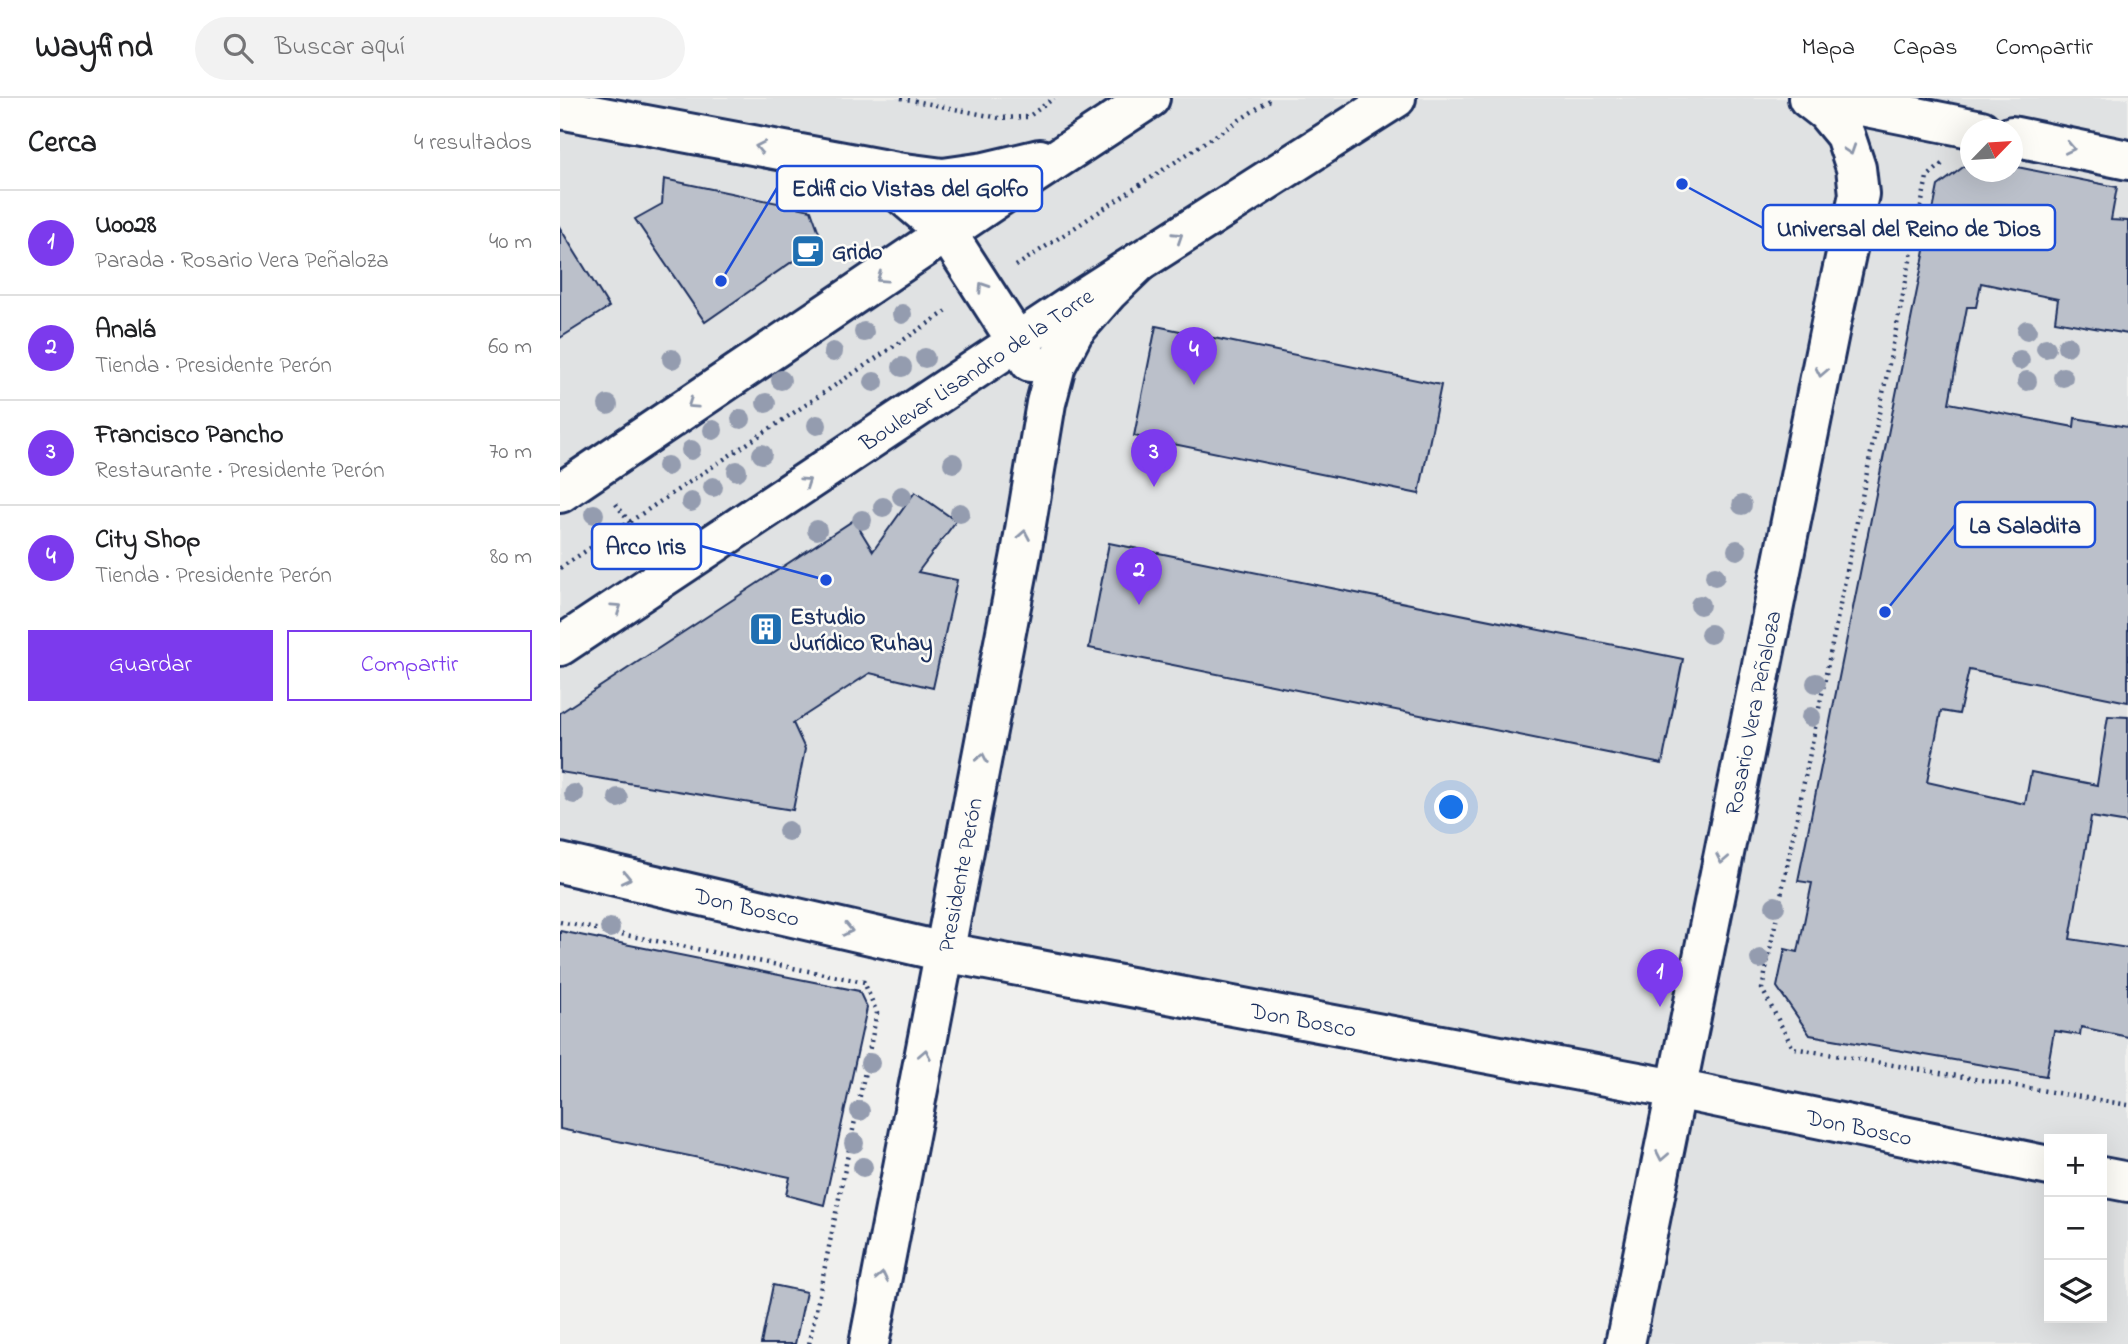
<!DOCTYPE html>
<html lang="es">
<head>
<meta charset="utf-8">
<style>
	body { margin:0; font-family:"Indie Flower",sans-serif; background:#f2f2f2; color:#202124 }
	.controls { position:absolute; right:21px; bottom:21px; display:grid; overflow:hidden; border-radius:0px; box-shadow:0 7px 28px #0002 }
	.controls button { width:63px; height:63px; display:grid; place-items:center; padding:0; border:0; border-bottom:2px solid #e0e0e0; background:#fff; color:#202124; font:35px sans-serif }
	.compass { position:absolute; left:1400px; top:21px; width:63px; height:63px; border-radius:50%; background:#fff; box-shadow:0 7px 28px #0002; rotate:65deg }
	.you { position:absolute; left:892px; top:710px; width:24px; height:24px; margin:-18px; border:5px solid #fff; border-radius:50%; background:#1a73e8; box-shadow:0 0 0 10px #1a73e833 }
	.badge { display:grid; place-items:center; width:46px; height:46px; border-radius:50%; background:#7c3aed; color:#fff; font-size:23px; font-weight:700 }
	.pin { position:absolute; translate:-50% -58px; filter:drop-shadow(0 2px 4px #0008) }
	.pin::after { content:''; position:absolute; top:37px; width:24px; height:21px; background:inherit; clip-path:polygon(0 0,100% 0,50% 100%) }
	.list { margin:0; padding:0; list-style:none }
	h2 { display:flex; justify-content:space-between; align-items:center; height:91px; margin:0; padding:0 28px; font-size:30px }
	h2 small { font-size:23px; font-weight:400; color:#757577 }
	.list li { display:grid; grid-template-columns:46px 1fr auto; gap:21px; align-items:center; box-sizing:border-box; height:105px; padding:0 28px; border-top:2px solid #e0e0e0 }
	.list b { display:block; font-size:26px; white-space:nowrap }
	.list p { margin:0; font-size:23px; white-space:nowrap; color:#757577 }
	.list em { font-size:23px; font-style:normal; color:#757577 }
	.actions { display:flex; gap:14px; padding:21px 28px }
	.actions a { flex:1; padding:16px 0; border:2px solid #7c3aed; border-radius:0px; text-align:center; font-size:24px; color:#7c3aed }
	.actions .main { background:#7c3aed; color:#fff }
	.icon { flex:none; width:38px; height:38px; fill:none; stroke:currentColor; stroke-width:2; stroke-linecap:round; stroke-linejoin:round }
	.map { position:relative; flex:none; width:1568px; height:1246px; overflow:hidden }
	header { display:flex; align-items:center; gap:42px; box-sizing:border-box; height:98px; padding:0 35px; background:#fff; border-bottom:2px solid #e0e0e0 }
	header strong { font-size:33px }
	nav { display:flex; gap:38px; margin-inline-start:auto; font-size:24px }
	.search { width:490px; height:63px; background:#f2f2f2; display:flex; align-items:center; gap:18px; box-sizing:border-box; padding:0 24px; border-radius:38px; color:#757577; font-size:26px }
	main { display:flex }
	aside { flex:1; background:#fff }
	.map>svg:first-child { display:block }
</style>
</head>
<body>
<header>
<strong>Wayfind</strong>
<div class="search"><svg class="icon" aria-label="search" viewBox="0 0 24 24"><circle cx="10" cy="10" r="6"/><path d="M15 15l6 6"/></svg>Buscar aquí</div>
<nav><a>Mapa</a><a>Capas</a><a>Compartir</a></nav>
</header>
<main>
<aside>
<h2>Cerca<small>4 resultados</small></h2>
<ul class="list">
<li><span class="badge">1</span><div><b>U0028</b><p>Parada · Rosario Vera Peñaloza</p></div><em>40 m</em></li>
<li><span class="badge">2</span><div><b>Analá</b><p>Tienda · Presidente Perón</p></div><em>60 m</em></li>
<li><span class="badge">3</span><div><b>Francisco Pancho</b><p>Restaurante · Presidente Perón</p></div><em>70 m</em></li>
<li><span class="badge">4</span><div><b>City Shop</b><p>Tienda · Presidente Perón</p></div><em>80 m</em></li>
</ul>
<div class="actions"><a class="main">Guardar</a><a>Compartir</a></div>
</aside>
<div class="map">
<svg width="1568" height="1246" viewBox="0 0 1568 1246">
	<rect width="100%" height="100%" fill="#f0f0ee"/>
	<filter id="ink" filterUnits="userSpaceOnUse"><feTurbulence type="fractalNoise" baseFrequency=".0143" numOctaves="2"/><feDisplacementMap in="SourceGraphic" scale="14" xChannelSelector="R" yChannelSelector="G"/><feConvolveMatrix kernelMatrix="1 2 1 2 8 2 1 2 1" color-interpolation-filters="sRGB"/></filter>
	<g filter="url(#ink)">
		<!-- built -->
		<path fill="#e0e2e3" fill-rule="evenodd" d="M0,0H1568V1246H1065L1116,991L0,765ZM1410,32H1452V74H1410ZM1489,1041H1542V1220H1489Z"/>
		<!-- building -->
		<g fill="#bbc0ca" stroke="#1b2f5e" stroke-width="2">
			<path d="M1410,64V74H1452V68L1557,89L1551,122L1568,123V236L1495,223L1498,201L1421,185L1416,209H1407L1389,305L1514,329L1515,320L1568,329V604L1409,572L1399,616L1381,613L1367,684L1465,706L1471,674L1537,687L1548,618L1568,619V725L1531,719L1510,841L1568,850V939L1521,929L1520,937L1494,933L1486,978L1250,937L1217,889L1225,851L1238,854L1252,785L1238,783L1378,88Z"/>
			<path d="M104,81L251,112L262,143L145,224L75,121L102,106Z"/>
			<path d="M0,130L49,209L0,240Z"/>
			<path d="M596,228L881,287L859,396L574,338Z"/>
			<path d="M355,394L396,423L358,474L397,482L373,590L310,575L233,625L245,651L233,712L0,674V615L294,422L313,453Z"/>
			<path d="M549,445L1123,561L1102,666L529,550Z"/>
			<path d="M0,833L299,893L307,910L264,1107L226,1097L230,1079L0,1031Z"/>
			<path d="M213,1187L246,1194L235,1246H201Z"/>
		</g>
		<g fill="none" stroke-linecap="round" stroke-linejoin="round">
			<!-- minor casing -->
			<g stroke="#1b2f5e" stroke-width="44">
				<g id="minor">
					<path d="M1262,0L1421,32"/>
					<path d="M0,11L337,74L383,80L425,74L480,61"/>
					<path d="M1452,38L1568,62"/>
					<path d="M307,76L325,82L387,135L470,264"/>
					<path d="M0,395L442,97L590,0"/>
					<path id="s1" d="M0,548L521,201L836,0"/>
					<path id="s2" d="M0,765L384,854L1116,991L1489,1068"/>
					<path d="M1542,1079L1568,1084"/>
					<path id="s3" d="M309,1246L461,456L486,305L496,267L514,233L548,194L579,164"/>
					<path id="s4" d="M1065,1246L1271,225L1299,96L1296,70L1285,37L1266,14L1248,0"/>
				</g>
			</g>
			<!-- path -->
			<g stroke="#1b2f5e" stroke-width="4.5" stroke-dasharray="2 5" stroke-linecap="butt">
				<path d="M341,0L439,20L468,19L494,0"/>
				<path d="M1382,66L1367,79L1202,891L1233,950L1568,1007"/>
				<path d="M456,168L713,0"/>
				<path d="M56,406L84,444"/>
				<path d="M0,470L387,213"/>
				<path d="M0,824L304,884L317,915L249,1246"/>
			</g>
			<!-- minor -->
			<use href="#minor" stroke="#fdfcf7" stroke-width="38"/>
		</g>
		<!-- trees -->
		<g fill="#949caf">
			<circle cx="342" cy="216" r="10"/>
			<circle cx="1467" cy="232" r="10"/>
			<circle cx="304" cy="234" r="10"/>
			<circle cx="1507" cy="248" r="10"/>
			<circle cx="1486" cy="250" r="10"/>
			<circle cx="273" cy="254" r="10"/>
			<circle cx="365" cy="260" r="10"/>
			<circle cx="112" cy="261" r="10"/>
			<circle cx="1460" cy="262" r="10"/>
			<circle cx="342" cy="269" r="10"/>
			<circle cx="1503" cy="279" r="10"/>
			<circle cx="221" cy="282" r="10"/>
			<circle cx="1467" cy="283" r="10"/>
			<circle cx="314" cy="284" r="10"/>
			<circle cx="206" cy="305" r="10"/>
			<circle cx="48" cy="307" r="10"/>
			<circle cx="181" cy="321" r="10"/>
			<circle cx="257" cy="327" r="10"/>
			<circle cx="153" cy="332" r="10"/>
			<circle cx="131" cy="352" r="10"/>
			<circle cx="202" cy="356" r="10"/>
			<circle cx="393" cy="365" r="10"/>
			<circle cx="107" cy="368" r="10"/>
			<circle cx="177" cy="373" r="10"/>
			<circle cx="153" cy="389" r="10"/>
			<circle cx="342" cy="398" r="10"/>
			<circle cx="131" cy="404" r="10"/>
			<circle cx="1182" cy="407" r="10"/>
			<circle cx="323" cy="409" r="10"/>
			<circle cx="400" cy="415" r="10"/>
			<circle cx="34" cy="416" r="10"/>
			<circle cx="302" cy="422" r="10"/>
			<circle cx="257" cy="432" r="10"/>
			<circle cx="1177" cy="452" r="10"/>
			<circle cx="1155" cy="478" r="10"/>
			<circle cx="1140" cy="507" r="10"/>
			<circle cx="1150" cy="536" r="10"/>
			<circle cx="1256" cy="585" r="10"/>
			<circle cx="1251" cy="619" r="10"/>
			<circle cx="14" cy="696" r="10"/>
			<circle cx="58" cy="700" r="10"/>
			<circle cx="228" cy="733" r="10"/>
			<circle cx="1215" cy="808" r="10"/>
			<circle cx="50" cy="830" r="10"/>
			<circle cx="1200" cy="861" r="10"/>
			<circle cx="310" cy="965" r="10"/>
			<circle cx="300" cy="1013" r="10"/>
			<circle cx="294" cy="1045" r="10"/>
			<circle cx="303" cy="1069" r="10"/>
		</g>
		<!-- one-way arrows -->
		<defs><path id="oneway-chevron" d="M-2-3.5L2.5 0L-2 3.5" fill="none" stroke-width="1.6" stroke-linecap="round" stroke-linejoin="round" transform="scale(1.75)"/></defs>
		<g stroke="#8c96aa">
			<use href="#oneway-chevron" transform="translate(200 49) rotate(-169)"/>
			<use href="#oneway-chevron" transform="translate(1510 50) rotate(12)"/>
			<use href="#oneway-chevron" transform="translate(1290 52) rotate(72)"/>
			<use href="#oneway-chevron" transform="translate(618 139) rotate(-33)"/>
			<use href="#oneway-chevron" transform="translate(321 180) rotate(146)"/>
			<use href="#oneway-chevron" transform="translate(423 189) rotate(-123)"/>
			<use href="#oneway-chevron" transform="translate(1261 274) rotate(101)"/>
			<use href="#oneway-chevron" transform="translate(132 306) rotate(146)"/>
			<use href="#oneway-chevron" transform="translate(246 384) rotate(-34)"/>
			<use href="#oneway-chevron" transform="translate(464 437) rotate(-80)"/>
			<use href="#oneway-chevron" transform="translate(57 510) rotate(-34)"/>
			<use href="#oneway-chevron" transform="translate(422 660) rotate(-79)"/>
			<use href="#oneway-chevron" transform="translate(1162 761) rotate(101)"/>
			<use href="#oneway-chevron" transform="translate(66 780) rotate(13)"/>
			<use href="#oneway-chevron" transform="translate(288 832) rotate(13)"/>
			<use href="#oneway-chevron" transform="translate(365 956) rotate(-79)"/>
			<use href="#oneway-chevron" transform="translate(1102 1058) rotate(101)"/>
			<use href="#oneway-chevron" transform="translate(322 1179) rotate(-78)"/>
		</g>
	</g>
	<!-- icons -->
	<defs>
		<g id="cafe-square" transform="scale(1.75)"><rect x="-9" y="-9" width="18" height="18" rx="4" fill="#1f6fb2" stroke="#fdfcf7"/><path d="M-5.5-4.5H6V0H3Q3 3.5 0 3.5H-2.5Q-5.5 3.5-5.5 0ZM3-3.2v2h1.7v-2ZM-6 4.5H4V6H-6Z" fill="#fff"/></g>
		<g id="building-square" transform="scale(1.75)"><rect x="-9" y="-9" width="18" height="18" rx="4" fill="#1f6fb2" stroke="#fdfcf7"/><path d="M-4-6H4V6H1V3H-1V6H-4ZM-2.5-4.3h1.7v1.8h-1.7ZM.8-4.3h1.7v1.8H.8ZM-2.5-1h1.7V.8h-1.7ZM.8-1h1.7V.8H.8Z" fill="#fff"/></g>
	</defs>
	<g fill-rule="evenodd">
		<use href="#cafe-square" x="248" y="153"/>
		<use href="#building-square" x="206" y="531"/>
	</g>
	<g text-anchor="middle" stroke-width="5" stroke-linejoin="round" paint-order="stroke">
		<!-- poi labels -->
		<g font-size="23" font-weight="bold" fill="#1b2f5e" stroke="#fdfcf7" text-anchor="start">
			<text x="272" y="161">Grido</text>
			<text x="230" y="526">Estudio<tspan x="230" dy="26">Jurídico Ruhay</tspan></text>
		</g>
		<!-- street labels -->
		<g font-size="23" fill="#1b2f5e" stroke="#fdfcf7">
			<text dy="8" stroke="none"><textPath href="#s1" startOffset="500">Boulevar Lisandro de la Torre</textPath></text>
			<text dy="8" stroke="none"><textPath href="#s4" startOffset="644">Rosario Vera Peñaloza</textPath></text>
			<text dy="8" stroke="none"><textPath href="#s3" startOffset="478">Presidente Perón</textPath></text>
			<text dy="8" stroke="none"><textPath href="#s2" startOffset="192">Don Bosco</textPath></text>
			<text dy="8" stroke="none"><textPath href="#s2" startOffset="760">Don Bosco</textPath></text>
			<text dy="8" stroke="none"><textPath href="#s2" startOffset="1326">Don Bosco</textPath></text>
		</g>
	</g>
	<!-- callouts -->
	<path fill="none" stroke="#1d4ed8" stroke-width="2.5" d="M161 183L217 90M1122 86L1203 130M1325 514L1395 427M266 482L141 448"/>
	<g fill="#1d4ed8" stroke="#fdfcf7" stroke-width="2.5">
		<circle cx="161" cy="183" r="7"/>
		<circle cx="1122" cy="86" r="7"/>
		<circle cx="1325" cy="514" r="7"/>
		<circle cx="266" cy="482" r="7"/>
	</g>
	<g fill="#fdfcf7" stroke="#1d4ed8" stroke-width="2.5">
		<rect x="217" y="68" width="265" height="45" rx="7"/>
		<rect x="1203" y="107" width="292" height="45" rx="7"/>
		<rect x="1395" y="404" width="140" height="45" rx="7"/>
		<rect x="32" y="426" width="109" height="45" rx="7"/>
	</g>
	<g font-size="24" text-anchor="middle" font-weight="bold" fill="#1b2f5e">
		<text x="350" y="98">Edificio Vistas del Golfo</text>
		<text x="1349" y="138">Universal del Reino de Dios</text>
		<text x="1465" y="435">La Saladita</text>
		<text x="86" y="456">Arco Iris</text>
	</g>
</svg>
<div class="controls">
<button>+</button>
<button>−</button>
<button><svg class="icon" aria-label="layers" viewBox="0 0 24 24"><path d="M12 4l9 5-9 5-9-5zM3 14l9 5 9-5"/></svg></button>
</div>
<svg class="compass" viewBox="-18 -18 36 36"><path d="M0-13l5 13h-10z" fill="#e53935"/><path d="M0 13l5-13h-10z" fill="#757577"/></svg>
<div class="you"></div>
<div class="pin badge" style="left:1100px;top:909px">1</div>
<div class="pin badge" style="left:579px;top:507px">2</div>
<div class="pin badge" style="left:594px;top:389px">3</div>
<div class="pin badge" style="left:634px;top:287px">4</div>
</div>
</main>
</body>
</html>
